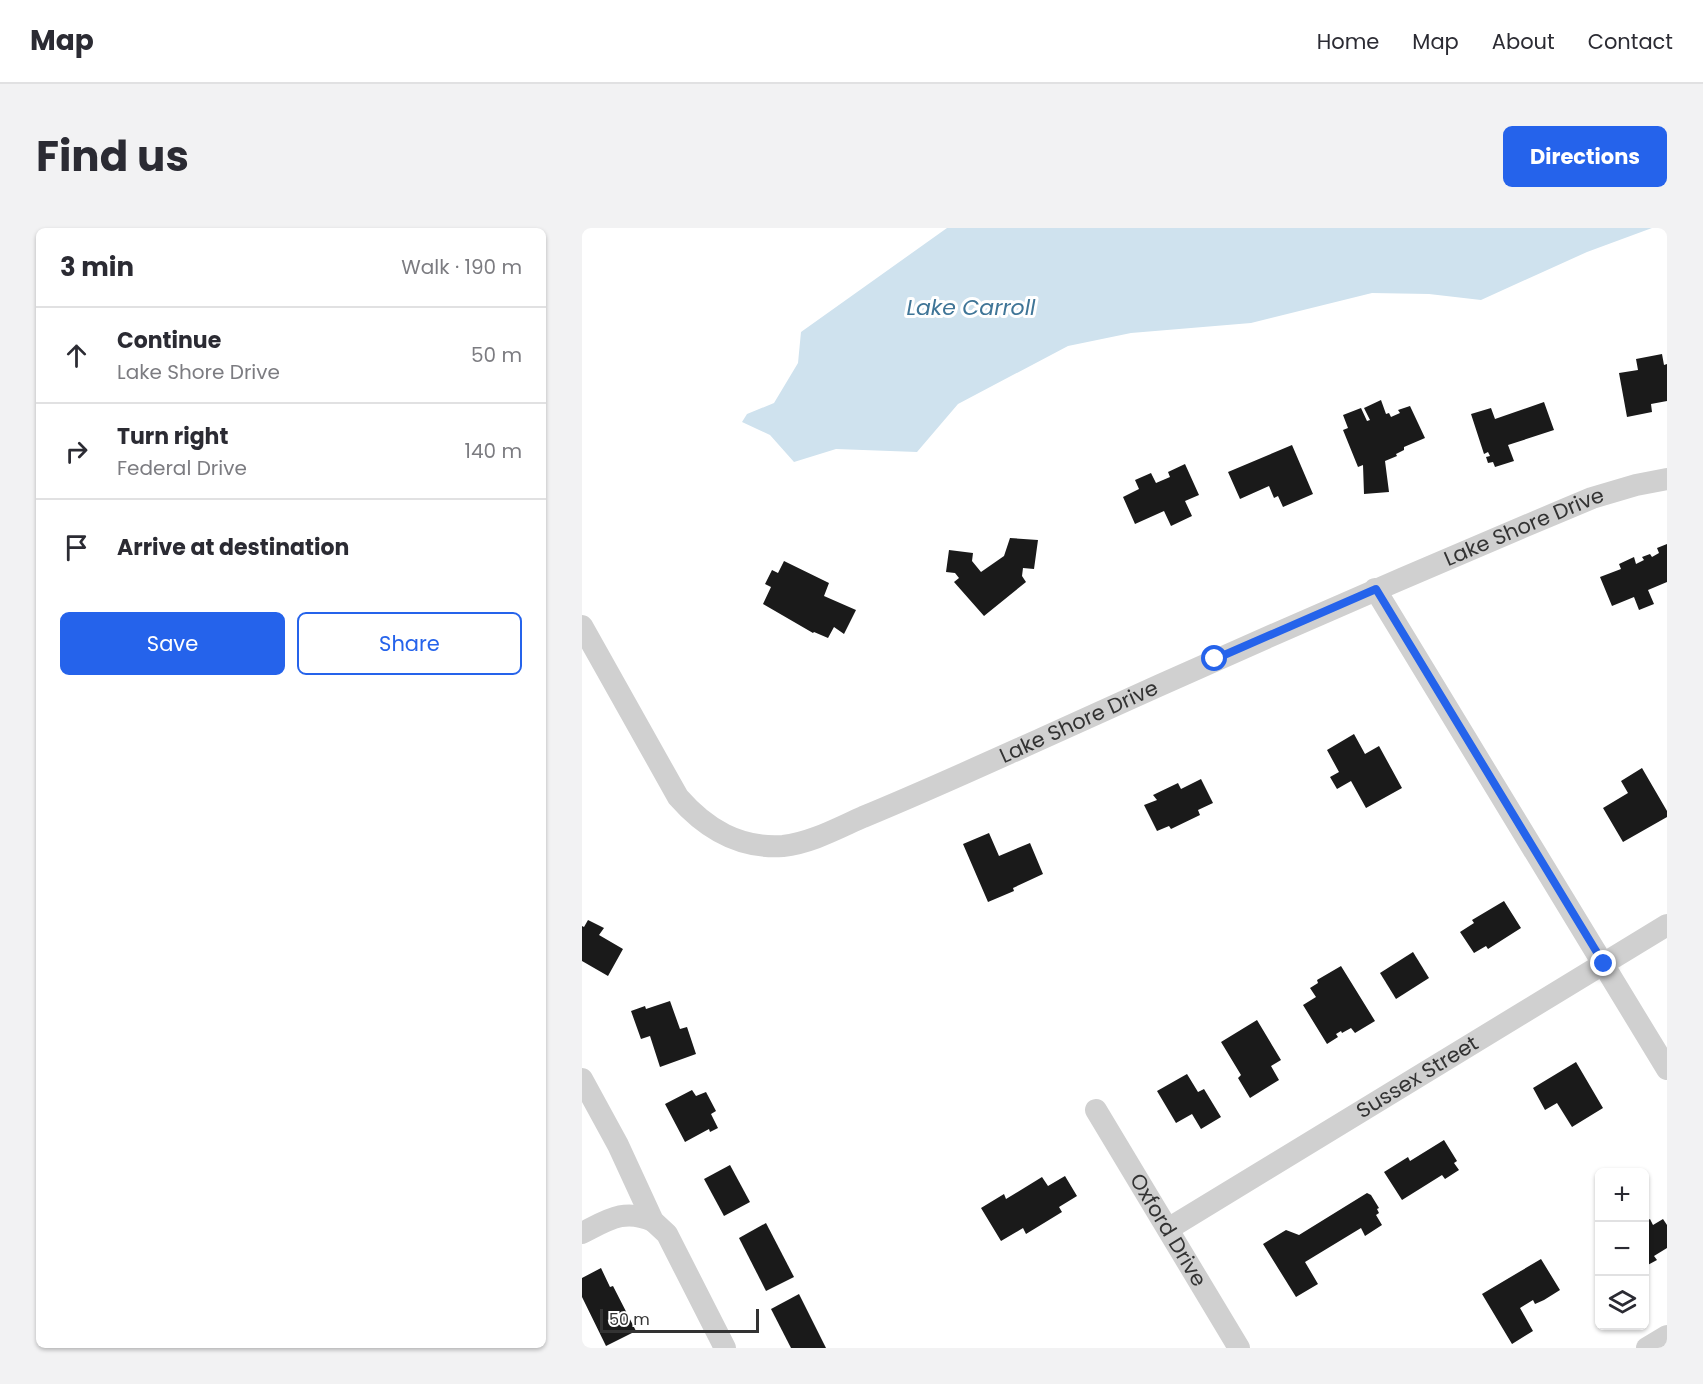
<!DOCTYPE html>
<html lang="en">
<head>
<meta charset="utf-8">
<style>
	body { margin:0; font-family:Poppins,sans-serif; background:#f2f2f3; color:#2b2b33 }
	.controls { position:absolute; right:18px; bottom:18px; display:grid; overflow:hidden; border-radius:9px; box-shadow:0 2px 4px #0004 }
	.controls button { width:54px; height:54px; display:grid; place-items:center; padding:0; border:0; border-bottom:2px solid #e1e1e2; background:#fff; color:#2b2b33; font:30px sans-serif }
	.scale { position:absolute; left:18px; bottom:15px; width:159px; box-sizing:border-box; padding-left:6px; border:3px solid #333; border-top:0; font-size:16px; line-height:21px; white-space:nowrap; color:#333; -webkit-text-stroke:4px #fff; paint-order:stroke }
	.stop { position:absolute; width:18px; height:18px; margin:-14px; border:4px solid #2563eb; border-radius:50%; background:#fff }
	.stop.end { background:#2563eb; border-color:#fff; box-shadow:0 2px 6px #0008 }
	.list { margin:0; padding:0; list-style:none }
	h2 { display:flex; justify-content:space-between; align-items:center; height:78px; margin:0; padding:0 24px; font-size:26px }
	h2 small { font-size:20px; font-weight:400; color:#7c7c81 }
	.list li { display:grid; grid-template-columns:39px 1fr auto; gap:18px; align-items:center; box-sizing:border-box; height:96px; padding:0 24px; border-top:2px solid #e1e1e2 }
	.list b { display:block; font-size:22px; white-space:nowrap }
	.list p { margin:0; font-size:20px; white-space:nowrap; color:#7c7c81 }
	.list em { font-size:20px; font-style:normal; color:#7c7c81 }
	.actions { display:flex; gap:12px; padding:18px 24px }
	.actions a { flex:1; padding:14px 0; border:2px solid #2563eb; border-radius:9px; text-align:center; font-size:21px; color:#2563eb }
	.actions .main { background:#2563eb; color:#fff }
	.icon { flex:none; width:33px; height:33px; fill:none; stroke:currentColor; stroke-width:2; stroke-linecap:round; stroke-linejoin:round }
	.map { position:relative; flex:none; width:1085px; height:1120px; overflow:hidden; border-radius:9px }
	header { display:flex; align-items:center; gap:36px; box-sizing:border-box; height:84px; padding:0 30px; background:#fff; border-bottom:2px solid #e1e1e2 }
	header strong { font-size:28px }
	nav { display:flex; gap:33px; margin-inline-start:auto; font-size:21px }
	.intro { display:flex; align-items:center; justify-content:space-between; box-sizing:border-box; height:144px; padding:0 36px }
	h1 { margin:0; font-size:42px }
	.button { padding:15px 27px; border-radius:9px; background:#2563eb; color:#fff; font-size:21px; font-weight:700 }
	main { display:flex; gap:36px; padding:0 36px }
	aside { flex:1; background:#fff; border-radius:9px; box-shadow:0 2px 4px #0004 }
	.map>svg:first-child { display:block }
</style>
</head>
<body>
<header>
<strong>Map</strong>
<nav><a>Home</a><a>Map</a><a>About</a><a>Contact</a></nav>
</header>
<div class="intro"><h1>Find us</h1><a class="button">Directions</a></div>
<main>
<aside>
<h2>3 min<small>Walk · 190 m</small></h2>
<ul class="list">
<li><svg class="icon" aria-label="ahead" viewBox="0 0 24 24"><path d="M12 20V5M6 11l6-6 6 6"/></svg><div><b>Continue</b><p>Lake Shore Drive</p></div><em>50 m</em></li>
<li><svg class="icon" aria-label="right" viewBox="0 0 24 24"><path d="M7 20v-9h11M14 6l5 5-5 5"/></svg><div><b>Turn right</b><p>Federal Drive</p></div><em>140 m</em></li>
<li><svg class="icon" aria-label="arrive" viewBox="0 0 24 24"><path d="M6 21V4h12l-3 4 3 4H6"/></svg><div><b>Arrive at destination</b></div></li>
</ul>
<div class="actions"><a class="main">Save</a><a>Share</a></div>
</aside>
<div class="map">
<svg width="1085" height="1120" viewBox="0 0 1085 1120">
	<rect width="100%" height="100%" fill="#fff"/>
	<!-- water -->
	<path fill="#cfe2ee" d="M365,0H1070L1005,24L899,72L847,66L790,65L669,95L549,105L486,118L376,176L335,224L254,221L212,234L188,207L160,194L165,186L192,175L216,135L219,104Z"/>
	<!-- building -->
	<g fill="#1a1a1a">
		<path d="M1080,126L1082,137L1085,136V173L1069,176L1070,184L1045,189L1037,145L1056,142L1054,131Z"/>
		<path d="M799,172L804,186L807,185L809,189L818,185L816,182L828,178L843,210L822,219V222L814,226L815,228L803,233L807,264L782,266L781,237L776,239L761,202L766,200L761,187L779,180L785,193L788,192L782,180Z"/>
		<path d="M962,174L972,202L926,217L932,233L913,239L911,234L906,235L904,229L908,228L906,224L902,226L889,186L909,180L913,191Z"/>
		<path d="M710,217L731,266L701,279L696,268L692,270L687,258L658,271L646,244Z"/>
		<path d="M603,236L617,267L603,273L610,288L589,298L582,283L553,296L541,269L557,261L553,252L569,245L574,255L588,249L586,244Z"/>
		<path d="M428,310L456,312L452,341L441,340L440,348L444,354L402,388L372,354L377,350L373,345L364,344L367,322L391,325L390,333L399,344L422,328Z"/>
		<path d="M1085,316V354L1066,362L1072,376L1057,382L1052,369L1030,378L1018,349L1039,341L1037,336L1052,329L1054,336L1062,332L1060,329L1068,326L1070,329L1077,325L1075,320Z"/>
		<path d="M202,333L247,355L242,368L274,382L262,406L252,399L246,410L232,404L231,405L181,376L189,359L183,356L190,342L196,345Z"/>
		<path d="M772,506L783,526L797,518L820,560L784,580L769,553L755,561L748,549L757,544L745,522Z"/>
		<path d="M1060,540L1085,583V589L1041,614L1021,580L1046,565L1039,553Z"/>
		<path d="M619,551L631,575L616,582L618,587L589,601L587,598L575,603L562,577L575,572L571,567L596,555L599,561Z"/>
		<path d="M407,605L417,628L448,615L461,646L431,660L432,663L406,674L381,616Z"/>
		<path d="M922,673L939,700L906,721L904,718L892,725L878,704L892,695L890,692Z"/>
		<path d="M6,692L22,700L17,707L41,721L26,748L0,733V698L2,699Z"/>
		<path d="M831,724L847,750L814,771L798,745Z"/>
		<path d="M759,738L793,793L773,805L769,800L760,805L759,803L754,806L756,809L745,816L721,777L734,769L728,760L736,755L735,752Z"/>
		<path d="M88,773L98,801L105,799L114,826L78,839L68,808L59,811L49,783L63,778L64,781Z"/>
		<path d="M675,792L699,832L689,838L697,852L668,870L656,850L659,847L639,814Z"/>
		<path d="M994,834L1021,880L990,899L975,875L963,882L951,860Z"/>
		<path d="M605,846L616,864L622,861L639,889L619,901L610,886L594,895L575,863Z"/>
		<path d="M110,862L114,868L124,864L134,883L129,886L136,900L128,904L127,901L103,914L83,876Z"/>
		<path d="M862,912L875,933L872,935L877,942L863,951L860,947L820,972L802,944L826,929L828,933Z"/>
		<path d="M148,937L168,974L142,988L122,951Z"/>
		<path d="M483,948L495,968L477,979L480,984L444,1006L441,1000L419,1013L399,980L422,966L424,971L460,949L466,958Z"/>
		<path d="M785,965L789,967L797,980L795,981L797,985L794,987L800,997L783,1008L779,1000L723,1034L736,1056L714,1069L681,1016L704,1002L717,1007Z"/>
		<path d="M1068,991L1071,997L1081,991L1085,997V1020L1072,1028L1075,1032L1062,1039V994Z"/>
		<path d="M184,995L212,1049L184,1063L157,1010Z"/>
		<path d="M959,1031L978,1062L962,1072L953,1076L951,1072L938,1080L951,1103L930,1116L900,1066Z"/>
		<path d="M19,1040L28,1059L31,1058L54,1103L24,1118L0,1069V1050Z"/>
		<path d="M217,1066L244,1120H209L189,1081Z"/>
	</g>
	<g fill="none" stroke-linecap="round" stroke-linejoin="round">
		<!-- minor -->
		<g stroke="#d0d0d0" stroke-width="22">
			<path d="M793,361L1085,841"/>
			<path id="s1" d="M0,398L96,569C124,601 157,621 201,618C229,615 256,600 281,589C342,564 401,537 461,510C643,427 826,347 1010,270L1054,257L1085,251"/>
			<path d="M0,851L36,917L71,993L85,1006L143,1120"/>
			<path id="s2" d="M514,882L657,1120"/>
			<path id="s3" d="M586,1001L1085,697"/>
			<path d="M0,1005C26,992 42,980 71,993"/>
			<path d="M1065,1120L1085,1108"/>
		</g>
	</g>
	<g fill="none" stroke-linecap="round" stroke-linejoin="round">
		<!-- route -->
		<path stroke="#2563eb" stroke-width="8" d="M633,431L794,361L1022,736"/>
	</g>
	<g text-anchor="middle" stroke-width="6" stroke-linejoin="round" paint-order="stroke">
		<!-- street labels -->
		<g font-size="21" fill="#333" stroke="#fff">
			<text dy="7" stroke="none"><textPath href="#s1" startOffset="1124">Lake Shore Drive</textPath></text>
			<text dy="7" stroke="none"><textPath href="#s1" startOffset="638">Lake Shore Drive</textPath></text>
			<text dy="7" stroke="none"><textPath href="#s3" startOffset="292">Sussex Street</textPath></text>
			<text dy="7" stroke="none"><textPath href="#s2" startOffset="140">Oxford Drive</textPath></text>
		</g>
		<!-- water labels -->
		<g font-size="22" font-style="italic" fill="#3f7597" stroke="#fff">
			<text x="389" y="87">Lake Carroll</text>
		</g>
	</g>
</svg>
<div class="controls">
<button>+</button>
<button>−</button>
<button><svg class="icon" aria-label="layers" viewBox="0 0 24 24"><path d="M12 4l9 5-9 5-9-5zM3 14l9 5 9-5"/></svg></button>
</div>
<div class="scale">50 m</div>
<div class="stop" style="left:633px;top:431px"></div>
<div class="stop end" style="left:1022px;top:736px"></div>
</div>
</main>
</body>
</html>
